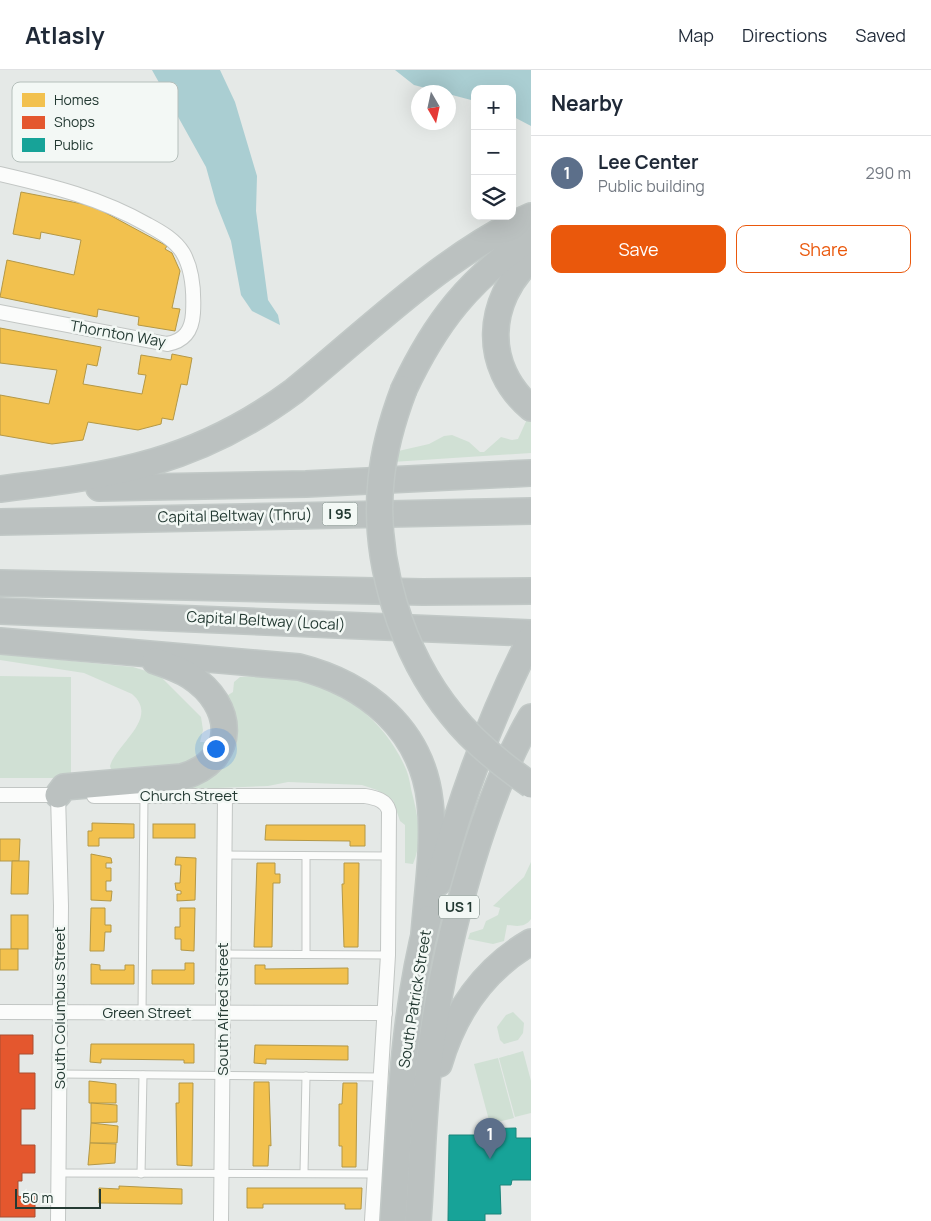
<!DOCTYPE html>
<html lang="en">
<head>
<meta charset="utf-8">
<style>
	body { margin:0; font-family:Manrope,sans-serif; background:#f6f6f7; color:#1f2937 }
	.controls { position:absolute; right:15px; top:15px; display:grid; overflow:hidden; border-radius:10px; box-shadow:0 5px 20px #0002 }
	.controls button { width:45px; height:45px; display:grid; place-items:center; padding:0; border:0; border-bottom:1px solid #e0e1e3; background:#fff; color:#1f2937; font:25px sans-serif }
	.compass { position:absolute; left:411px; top:15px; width:45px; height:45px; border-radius:50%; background:#fff; box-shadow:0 5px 20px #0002; rotate:171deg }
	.scale { position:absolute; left:15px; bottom:12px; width:86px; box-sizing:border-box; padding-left:5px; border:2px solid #243a33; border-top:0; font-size:14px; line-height:18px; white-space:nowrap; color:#243a33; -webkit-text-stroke:4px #f3f8f5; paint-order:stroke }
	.you { position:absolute; left:215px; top:678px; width:18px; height:18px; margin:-12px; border:4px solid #fff; border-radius:50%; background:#1a73e8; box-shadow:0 0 0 8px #1a73e833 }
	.badge { display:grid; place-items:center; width:32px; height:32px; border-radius:50%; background:#ea580c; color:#fff; font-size:16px; font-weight:700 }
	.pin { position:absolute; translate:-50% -41px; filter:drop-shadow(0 1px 2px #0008) }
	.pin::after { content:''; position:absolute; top:26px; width:18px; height:15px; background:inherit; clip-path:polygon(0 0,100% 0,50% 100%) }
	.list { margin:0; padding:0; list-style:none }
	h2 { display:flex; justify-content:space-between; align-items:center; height:65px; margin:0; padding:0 20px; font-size:21px }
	h2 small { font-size:16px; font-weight:400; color:#747a83 }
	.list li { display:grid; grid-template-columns:32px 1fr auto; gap:15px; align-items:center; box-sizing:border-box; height:75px; padding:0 20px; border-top:1px solid #e0e1e3 }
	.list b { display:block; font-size:19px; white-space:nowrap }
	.list p { margin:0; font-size:16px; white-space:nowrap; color:#747a83 }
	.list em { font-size:16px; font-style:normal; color:#747a83 }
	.actions { display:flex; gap:10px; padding:15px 20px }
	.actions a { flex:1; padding:11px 0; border:1px solid #ea580c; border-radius:10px; text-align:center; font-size:18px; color:#ea580c }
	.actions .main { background:#ea580c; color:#fff }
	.icon { flex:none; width:28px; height:28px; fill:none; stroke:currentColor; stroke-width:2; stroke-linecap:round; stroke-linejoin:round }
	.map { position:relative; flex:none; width:531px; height:1151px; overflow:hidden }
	header { display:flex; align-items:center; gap:30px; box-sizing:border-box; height:70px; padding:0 25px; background:#fff; border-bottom:1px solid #e0e1e3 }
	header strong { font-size:24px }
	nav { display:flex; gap:28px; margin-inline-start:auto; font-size:18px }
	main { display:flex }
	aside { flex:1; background:#fff }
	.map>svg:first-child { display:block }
</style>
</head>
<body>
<header>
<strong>Atlasly</strong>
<nav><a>Map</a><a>Directions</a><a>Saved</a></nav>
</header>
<main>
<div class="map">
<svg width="531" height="1151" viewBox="0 0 531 1151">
	<rect width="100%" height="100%" fill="#e5e9e7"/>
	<!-- green -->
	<g fill="#d0e0d4">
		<path d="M528,347L531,349V383L392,392L394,382L429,374L444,366L452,365L469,372L480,382H484L501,367L512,370L518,369Z"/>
		<path d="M0,584L133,597L159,605L201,647L203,660L200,672H206L210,677L208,685L176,699L112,702L110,696C117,673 160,648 132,624L84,603L0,590Z"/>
		<path d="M0,606L71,607V708H0Z"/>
		<path d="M254,606C268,607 282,606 296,609C343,617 386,653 405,697C409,705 410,714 412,723C418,746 423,771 413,794L405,793V755L400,751L393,730L377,720L362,715L288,712L268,716L191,719L209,704L225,627L233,622L234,612L240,607Z"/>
		<path d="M531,792V849C525,858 516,856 507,855L504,871L493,874L468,869L470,863L483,859L486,851L498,845L500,838L493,836L524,807Z"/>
		<path d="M513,942L524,953L523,963L518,970L504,974L500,970L497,957L506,945Z"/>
		<path d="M523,981L531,1011V1043L515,1047L499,988Z"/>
		<path d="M498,988L514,1048L490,1054L474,994Z"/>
	</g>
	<!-- water -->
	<g fill="#aaced2">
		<path d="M152,0H220L235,32L257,106L256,141L268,230L278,245L280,255L252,241L241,225L231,171L216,133L206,97Z"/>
		<path d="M395,0H531V56L512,46V19H475V31L414,15Z"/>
	</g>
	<!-- homes -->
	<g fill="#f2c14e" stroke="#b49846">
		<path d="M21,122L93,136L167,176L165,179L172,183L180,201L172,238L180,239L175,261L138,255L139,247L98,239L97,247L0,227L7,190L74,205L81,170L41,162L40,169L13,164Z"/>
		<path d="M0,258L101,277L97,296L87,294L83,314L142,324L146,305L138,304L141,285L171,290L172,284L192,288L187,315L181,314L173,350L162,348L161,354L138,360L88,352L83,370L52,374L0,365V325L49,334L57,300L0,293Z"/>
		<path d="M92,753L134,754V768H99V776H88V761H92Z"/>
		<rect x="153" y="754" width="42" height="14"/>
		<path d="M266,755H365V776H350V771L265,770Z"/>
		<path d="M0,769H20L19,791H0Z"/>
		<path d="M91,784L111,788L112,793H106V798H111V811H106V821H112L111,831L91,830Z"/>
		<path d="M176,787L196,788L195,830L177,831V824H181V821L176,820L175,813H180L181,795H175Z"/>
		<path d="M12,791H29L28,824H11Z"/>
		<path d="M257,793H275V804H280V813H273L272,877H254Z"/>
		<path d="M344,793H359L358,877H344L342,814H344Z"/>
		<path d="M91,838H105V855H111V862H105L104,881H90Z"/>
		<path d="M180,838H195L194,881L181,880V869H175V857H180Z"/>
		<rect x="11" y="845" width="17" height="34"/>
		<rect x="0" y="879" width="18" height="21"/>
		<path d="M185,893H194V914H152V900H185Z"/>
		<path d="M91,894L100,895V900H125V895H134V914H91Z"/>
		<path d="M255,895H265V899L348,898V914H255Z"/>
		<path d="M91,974H194V993H184V990L101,989V993L90,992Z"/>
		<path d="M255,975L348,976V990L266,989V994L254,993Z"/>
		<path d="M89,1011L116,1014V1033H89Z"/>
		<path d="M254,1012H269L271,1076L269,1075L268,1096H253Z"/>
		<path d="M179,1013H193L192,1096L177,1095L176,1033H179Z"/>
		<path d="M343,1013H357L356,1097H342V1076H339V1034H342Z"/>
		<path d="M91,1033L117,1035V1052L91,1053Z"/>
		<path d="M91,1053L118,1056L117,1073H90Z"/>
		<path d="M90,1073L116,1074L115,1093L88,1095Z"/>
		<path d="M119,1116L182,1119V1134L99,1133V1118L119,1119Z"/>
		<path d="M247,1118H362L361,1139H345V1134H263V1138H247Z"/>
	</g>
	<!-- shops -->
	<path fill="#e4572e" stroke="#aa4e30" d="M0,965H33V984H19V1003H35V1039H21V1075H35V1103H22V1111H18V1126H35V1147H0Z"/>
	<!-- public -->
	<path fill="#17a398" stroke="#1b847a" d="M516,1058V1068H531V1110H512L511,1115H500L501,1144H485V1151H448L449,1065H477V1059Z"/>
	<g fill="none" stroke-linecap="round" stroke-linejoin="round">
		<!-- lane casing -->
		<g stroke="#c2c6c4" stroke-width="9">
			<g id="lane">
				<path d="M224,785L389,786"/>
				<path d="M224,884L388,885"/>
				<path d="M306,884V786"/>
				<path d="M142,943L144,726"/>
				<path d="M60,1004L381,1007"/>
				<path d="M304,1102L306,1006"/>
				<path d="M59,1103L375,1104"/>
				<path d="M141,1104L143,1005"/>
			</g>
		</g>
		<!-- street casing -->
		<g stroke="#c2c6c4" stroke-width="16">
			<g id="street">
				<path d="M0,104C52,116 101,128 148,155C161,162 175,170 183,183C193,200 194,224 193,243C192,260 185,271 167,274L0,242"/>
				<path d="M0,725H63"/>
				<path d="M58,725L61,836L58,1151"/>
				<path d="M94,726H365C376,728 386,730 389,741L388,885L372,1151"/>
				<path d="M0,942L385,943"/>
				<path d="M221,1151L225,726"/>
			</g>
		</g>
		<!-- highway casing -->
		<g stroke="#c1c8c6" stroke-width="28">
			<g id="highway">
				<path d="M531,189C486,230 482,297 531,338"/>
				<path d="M404,319C436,251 469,210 531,167"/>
				<path d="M99,418L306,414L531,403"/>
				<path d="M0,419C116,405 197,393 294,321C367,262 446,183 531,146"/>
				<path d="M0,452L531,441"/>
				<path d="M0,513L423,522L531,521"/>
				<path d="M0,541L531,563"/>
				<path d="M0,571L299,597C366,614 422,659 430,732C435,774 427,823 424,865"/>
				<path d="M58,725L64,717L182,707C239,690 235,635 190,606C179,599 167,595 155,591"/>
				<path d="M438,813C461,728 491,645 531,568"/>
				<path d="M439,994C454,943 484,899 531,872"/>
				<path d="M393,1151C400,1050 402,948 428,849"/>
				<path d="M418,1151C422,1098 423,1045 429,993C438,917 455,844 478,772C492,729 508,686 531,647"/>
			</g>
		</g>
		<!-- lane -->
		<use href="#lane" stroke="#fbfcfb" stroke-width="7"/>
		<!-- street -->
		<use href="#street" stroke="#fbfcfb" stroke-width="14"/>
		<!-- highway -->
		<use href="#highway" stroke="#bbc1c0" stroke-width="25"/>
		<!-- highway-bridge casing -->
		<g stroke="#c1c8c6" stroke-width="28" stroke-linecap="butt">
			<path id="highway-bridge" d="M404,319C393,348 384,379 381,411C373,490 401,583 452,645C474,673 502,695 531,715"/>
		</g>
		<!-- highway-bridge -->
		<use href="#highway-bridge" stroke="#bbc1c0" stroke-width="25"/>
	</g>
	<g text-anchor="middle" stroke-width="5" stroke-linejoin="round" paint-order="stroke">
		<!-- shield labels -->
		<g fill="#f3f8f5" stroke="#62736d" stroke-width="1">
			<rect x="322.5" y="432.5" width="35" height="23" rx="4"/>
			<rect x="439" y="825.5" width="40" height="23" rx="4"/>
		</g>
		<g font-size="14" font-weight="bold" fill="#243a33">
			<text x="340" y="449">I 95</text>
			<text x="459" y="842">US 1</text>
		</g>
		<!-- street labels -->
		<g font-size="15" fill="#243a33" stroke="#f3f8f5">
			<text transform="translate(118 264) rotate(10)" y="5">Thornton Way</text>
			<text transform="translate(235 446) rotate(-1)" y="5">Capital Beltway (Thru)</text>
			<text transform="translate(266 551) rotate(3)" y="5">Capital Beltway (Local)</text>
			<text x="189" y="731">Church Street</text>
			<text transform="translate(415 929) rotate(-81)" y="5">South Patrick Street</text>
			<text transform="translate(60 938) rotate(-90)" y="5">South Columbus Street</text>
			<text transform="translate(223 939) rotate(-90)" y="5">South Alfred Street</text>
			<text x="147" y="948">Green Street</text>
		</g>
	</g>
	<!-- legend -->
	<rect x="12" y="12" width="166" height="80" rx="8" fill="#f3f8f5" stroke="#b5bfbb" stroke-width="1"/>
	<rect x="22" y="23" width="23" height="14" fill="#f2c14e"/>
	<rect x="22" y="46" width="23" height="13" fill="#e4572e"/>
	<rect x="22" y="68" width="23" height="14" fill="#17a398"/>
	<g font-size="14" fill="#243a33">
		<text x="54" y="35">Homes</text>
		<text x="54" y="57">Shops</text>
		<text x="54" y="80">Public</text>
	</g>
</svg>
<div class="controls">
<button>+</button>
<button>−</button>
<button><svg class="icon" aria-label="layers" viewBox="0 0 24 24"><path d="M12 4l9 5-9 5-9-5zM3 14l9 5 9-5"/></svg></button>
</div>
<svg class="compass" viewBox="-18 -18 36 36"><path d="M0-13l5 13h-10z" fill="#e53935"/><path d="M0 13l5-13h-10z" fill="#747a83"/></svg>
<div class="scale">50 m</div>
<div class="you"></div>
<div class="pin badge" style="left:490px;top:1089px;background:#5c6f8a">1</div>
</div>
<aside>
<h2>Nearby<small></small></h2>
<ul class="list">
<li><span class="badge" style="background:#5c6f8a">1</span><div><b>Lee Center</b><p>Public building</p></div><em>290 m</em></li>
</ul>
<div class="actions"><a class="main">Save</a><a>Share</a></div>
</aside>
</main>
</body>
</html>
